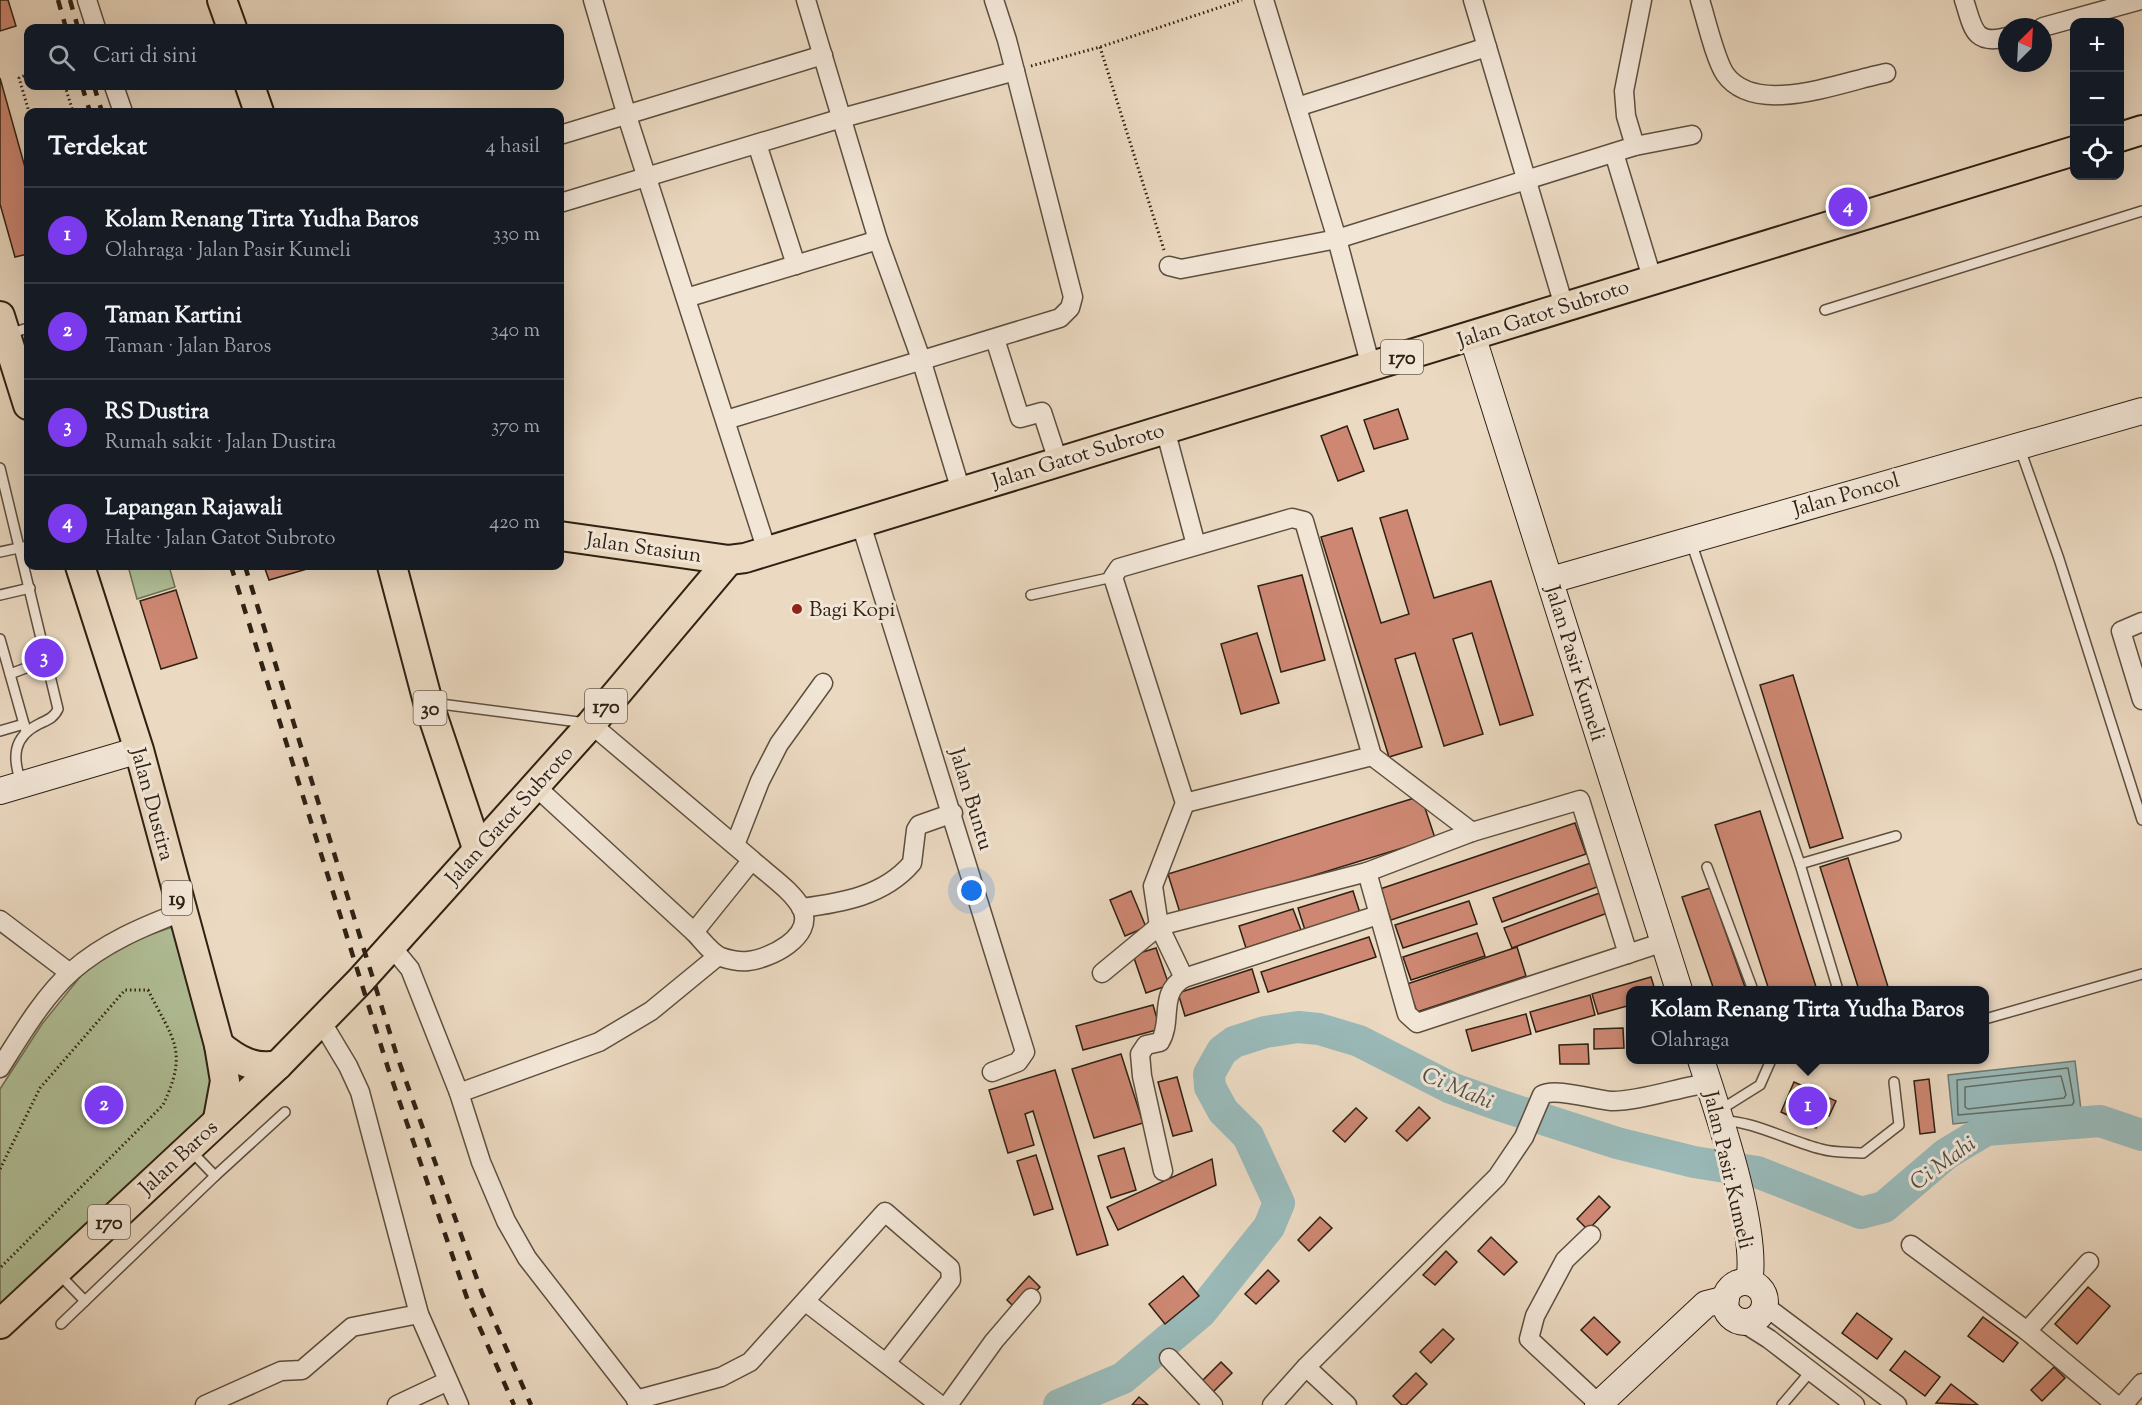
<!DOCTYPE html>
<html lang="id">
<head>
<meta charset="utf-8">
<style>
	body { margin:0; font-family:"Sorts Mill Goudy",serif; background:#242831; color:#f1f3f6 }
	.controls { position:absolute; right:18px; top:18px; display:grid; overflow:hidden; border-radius:12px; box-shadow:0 6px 24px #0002 }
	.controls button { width:54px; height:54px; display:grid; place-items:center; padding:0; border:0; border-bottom:2px solid #363941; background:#171b24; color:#f1f3f6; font:30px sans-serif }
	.compass { position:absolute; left:1998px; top:18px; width:54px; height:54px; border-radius:50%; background:#171b24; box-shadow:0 6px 24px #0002; rotate:24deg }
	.you { position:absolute; left:972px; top:891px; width:21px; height:21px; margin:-15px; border:4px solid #fff; border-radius:50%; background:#1a73e8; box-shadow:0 0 0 9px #1a73e833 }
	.badge { display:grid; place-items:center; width:39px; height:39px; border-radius:50%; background:#7c3aed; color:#fff; font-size:20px; font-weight:700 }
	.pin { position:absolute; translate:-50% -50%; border:3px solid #fff; box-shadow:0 2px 6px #0006 }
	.popup { position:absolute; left:1626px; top:986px; width:363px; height:78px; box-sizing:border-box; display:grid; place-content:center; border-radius:12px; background:#171b24; filter:drop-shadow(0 2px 4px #0005); font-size:20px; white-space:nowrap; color:#9ea1a6 }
	.popup b { font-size:22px; color:#f1f3f6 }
	.popup::after { content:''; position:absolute; left:50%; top:100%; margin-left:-12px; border:12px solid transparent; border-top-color:#171b24 }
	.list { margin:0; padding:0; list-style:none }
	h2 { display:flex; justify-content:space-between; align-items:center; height:78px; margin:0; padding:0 24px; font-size:26px }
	h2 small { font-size:20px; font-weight:400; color:#9ea1a6 }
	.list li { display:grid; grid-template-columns:39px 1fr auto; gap:18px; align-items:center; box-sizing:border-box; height:96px; padding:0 24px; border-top:2px solid #363941 }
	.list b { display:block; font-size:22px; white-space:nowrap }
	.list p { margin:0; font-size:20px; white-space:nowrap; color:#9ea1a6 }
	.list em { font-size:20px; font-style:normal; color:#9ea1a6 }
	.icon { flex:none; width:33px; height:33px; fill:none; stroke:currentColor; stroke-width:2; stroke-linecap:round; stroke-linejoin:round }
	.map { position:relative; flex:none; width:2142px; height:1405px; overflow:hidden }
	.search { position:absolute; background:#171b24; box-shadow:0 6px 24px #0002; left:24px; top:24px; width:540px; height:66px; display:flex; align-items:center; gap:15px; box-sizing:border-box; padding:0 21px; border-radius:12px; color:#9ea1a6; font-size:22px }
	.panel { position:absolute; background:#171b24; box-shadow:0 6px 24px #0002; left:24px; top:108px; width:540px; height:462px; border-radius:12px }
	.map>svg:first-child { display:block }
</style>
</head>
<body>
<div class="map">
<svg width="2142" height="1405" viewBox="0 0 2142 1405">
	<rect width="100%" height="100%" fill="#ebd9c1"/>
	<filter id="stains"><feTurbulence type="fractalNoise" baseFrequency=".00333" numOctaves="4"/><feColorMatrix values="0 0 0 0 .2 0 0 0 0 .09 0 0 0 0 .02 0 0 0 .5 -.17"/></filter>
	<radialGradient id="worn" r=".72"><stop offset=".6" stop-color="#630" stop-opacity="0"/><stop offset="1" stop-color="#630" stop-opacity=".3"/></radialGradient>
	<!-- green -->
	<g fill="#b1c098" stroke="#707056" stroke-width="1.5">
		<path d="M128,566H169L175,587L137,599Z"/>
		<path d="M175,926L218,1087L199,1121L0,1313V1089L42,1024L84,972L113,948Z"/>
	</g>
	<!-- water -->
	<path fill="#99b9b8" stroke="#6e7c76" stroke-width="1.5" d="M2075,1061L2081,1110L1953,1124L1948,1075Z"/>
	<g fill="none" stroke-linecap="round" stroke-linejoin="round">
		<!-- shore -->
		<g stroke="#646d66" stroke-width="1.5">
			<path d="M2068,1068L2074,1102L2072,1105L1958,1115L1957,1080Z"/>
			<path d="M2061,1076L2066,1095L2064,1098L1968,1109L1965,1107V1087Z"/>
		</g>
		<!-- river -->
		<path stroke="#99b9b8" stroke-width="32" d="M1059,1405L1123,1378L1201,1312L1269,1227L1279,1203L1248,1136L1223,1111L1210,1087L1209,1074L1222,1051L1234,1042L1265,1032L1298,1027L1319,1029L1359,1041L1451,1088L1499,1105L1617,1143L1694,1162L1757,1172L1861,1213L1884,1207L1946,1154L1986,1130L2100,1121L2142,1135"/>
	</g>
	<!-- building -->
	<g fill="#cd8772" stroke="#2e2113" stroke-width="1.5">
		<path d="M0,0H8L16,26L0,31Z"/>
		<path d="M0,78L28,178V254L15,257L0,204Z"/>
		<path d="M1398,409L1408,439L1374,449L1364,420Z"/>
		<path d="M1347,426L1364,471L1338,481L1321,436Z"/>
		<path d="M1407,510L1434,598L1491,581L1533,715L1500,725L1472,633L1453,639L1483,734L1444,746L1415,653L1395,659L1422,747L1389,757L1321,537L1352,528L1381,623L1409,614L1380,518Z"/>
		<path d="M264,566H306L307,569L269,580Z"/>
		<path d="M1302,575L1325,660L1281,672L1258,586Z"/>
		<path d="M176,590L197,658L161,669L140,601Z"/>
		<path d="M1257,633L1279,703L1241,714L1221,644Z"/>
		<path d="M1793,675L1843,838L1810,848L1760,685Z"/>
		<path d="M1421,796L1435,838L1181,916L1168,874Z"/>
		<path d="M1760,811L1817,990H1769L1715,825Z"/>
		<path d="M1575,823L1586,854L1391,920L1380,889Z"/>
		<path d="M1848,858L1889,990H1859L1820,867Z"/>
		<path d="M1596,861L1605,884L1502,922L1493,898Z"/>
		<path d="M1710,888L1746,990H1714L1682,897Z"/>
		<path d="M1131,891L1146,927L1125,936L1110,900Z"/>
		<path d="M1353,891L1360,913L1305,930L1298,908Z"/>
		<path d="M1605,891L1613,911L1512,948L1504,928Z"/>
		<path d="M1469,901L1477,924L1403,948L1395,925Z"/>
		<path d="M1293,909L1301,930L1246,948L1239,926Z"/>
		<path d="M1477,933L1485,956L1411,980L1403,957Z"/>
		<path d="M1369,937L1376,957L1268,992L1261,972Z"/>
		<path d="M1517,947L1526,976L1417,1012L1407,984Z"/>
		<path d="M1156,948L1169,985L1146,993L1133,955Z"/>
		<path d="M1252,969L1259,992L1185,1016L1178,993Z"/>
		<path d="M1651,977L1655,990H1631V1005L1598,1014L1592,994Z"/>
		<path d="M1590,995L1595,1015L1536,1032L1530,1012Z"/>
		<path d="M1153,1005L1160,1029L1083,1050L1076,1026Z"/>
		<path d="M1526,1014L1531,1034L1472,1051L1466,1030Z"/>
		<path d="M1623,1028L1624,1048L1594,1049V1029Z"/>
		<path d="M1588,1044L1589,1064H1560L1559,1045Z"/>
		<path d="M1121,1054L1143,1123L1094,1138L1072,1069Z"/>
		<path d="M1055,1070L1108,1245L1077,1255L1033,1111L1025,1114L1034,1145L1008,1153L989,1090Z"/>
		<path d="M1177,1077L1192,1131L1173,1136L1158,1082Z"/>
		<path d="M1929,1079L1935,1132L1920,1134L1914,1081Z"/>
		<path d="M1794,1082L1836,1101L1829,1116L1823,1113L1816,1128L1781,1112Z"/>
		<path d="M1419,1107L1430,1118L1407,1141L1396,1131Z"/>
		<path d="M1356,1108L1367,1118L1345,1142L1333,1131Z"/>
		<path d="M1124,1148L1136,1190L1111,1198L1098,1156Z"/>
		<path d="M1036,1155L1053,1209L1034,1215L1017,1161Z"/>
		<path d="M1212,1159L1216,1185L1118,1230L1107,1207Z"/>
		<path d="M1599,1196L1610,1207L1588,1230L1577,1219Z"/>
		<path d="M1320,1217L1332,1228L1309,1251L1298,1240Z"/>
		<path d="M1491,1237L1517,1262L1504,1275L1478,1251Z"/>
		<path d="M1446,1251L1457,1262L1435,1285L1423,1275Z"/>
		<path d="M1268,1270L1279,1281L1256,1304L1245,1294Z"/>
		<path d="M1029,1276L1040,1287L1018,1311L1007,1300Z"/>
		<path d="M1183,1276L1199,1296L1165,1324L1149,1304Z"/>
		<path d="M2088,1287L2110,1306L2077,1344L2055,1324Z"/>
		<path d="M1857,1313L1892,1339L1877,1359L1842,1333Z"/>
		<path d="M1594,1317L1620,1342L1607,1355L1581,1330Z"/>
		<path d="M1983,1317L2018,1343L2003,1362L1968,1336Z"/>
		<path d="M1443,1329L1454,1339L1431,1363L1420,1352Z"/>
		<path d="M1905,1351L1940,1377L1925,1396L1890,1370Z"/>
		<path d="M1221,1362L1232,1373L1209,1396L1197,1386Z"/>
		<path d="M2054,1367L2065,1378L2042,1401L2031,1390Z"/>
		<path d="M1416,1373L1427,1384L1406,1405H1402L1393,1396Z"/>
		<path d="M1951,1384L1978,1405L1936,1403Z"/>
		<path d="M1139,1397L1148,1405H1132Z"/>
	</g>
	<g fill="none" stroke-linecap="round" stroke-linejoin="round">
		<!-- lane casing -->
		<g stroke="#5d4f3e" stroke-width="12">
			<g id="lane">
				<path d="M1825,310L2142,211"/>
				<path d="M8,334L28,328"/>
				<path d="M2019,446L2059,559L2142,820"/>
				<path d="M0,468L58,709C54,718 47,720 39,724C13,737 12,757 21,782"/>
				<path d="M1691,542L1800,864L1838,990"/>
				<path d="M0,552L28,546"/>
				<path d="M0,595L30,588"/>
				<path d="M1031,595L1113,577"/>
				<path d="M0,639L26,731"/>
				<path d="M10,674L47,660"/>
				<path d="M433,703L586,723"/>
				<path d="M0,731L24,724"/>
				<path d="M1800,864L1896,836"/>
				<path d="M1707,867L1753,990"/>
				<path d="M1985,1019L2142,974"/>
				<path d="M1720,1110L1760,1085L1771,1060"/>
				<path d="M1722,1121C1748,1119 1792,1142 1821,1149C1834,1153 1849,1152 1863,1153L1899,1125L1894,1082"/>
				<path d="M215,1176L285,1112"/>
				<path d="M58,1273L85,1301"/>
				<path d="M61,1324L215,1176L192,1152"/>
				<path d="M1782,1405L1811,1371"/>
			</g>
		</g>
		<!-- street casing -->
		<g stroke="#5d4f3e" stroke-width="21">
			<g id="street">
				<path d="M87,0L96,28"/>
				<path d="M593,0L627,116L767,551"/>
				<path d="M806,0L878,240L921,359L961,491"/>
				<path d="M1264,0L1337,239L1371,367"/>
				<path d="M1473,0L1564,306"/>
				<path d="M1700,0C1706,19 1715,59 1725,74C1756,118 1843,81 1886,73"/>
				<path d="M1964,0C1973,27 1973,46 2007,37"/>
				<path d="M2043,27L2141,0"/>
				<path d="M114,86L123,112"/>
				<path d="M1297,107L1487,47"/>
				<path d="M560,135L823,55"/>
				<path d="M757,144L796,265"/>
				<path d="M1635,146L1626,116L1624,91L1642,0"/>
				<path d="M1614,153L1652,278"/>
				<path d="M560,203L842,118L1015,71"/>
				<path d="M1169,266L1181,269L1337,239L1635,146L1692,135"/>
				<path d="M686,298L878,240"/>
				<path d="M995,339L1020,418L1042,412L1058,461"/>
				<path d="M726,420L1060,318L1070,308L1073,297L1007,40L994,0"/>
				<path d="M1165,429L1196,545"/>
				<path d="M860,521L1025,1052L1018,1062L992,1072"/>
				<path d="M2142,622L2121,631L2142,700"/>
				<path d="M591,724L752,860L694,932C702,940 711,953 721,957C730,960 739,962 748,961C769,959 815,937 802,909C792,890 767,874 752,860"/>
				<path d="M534,785L694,932"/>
				<path d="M1185,803L1372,756"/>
				<path d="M735,845L760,781L779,744L823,683"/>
				<path d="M1367,872L1407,1014L1417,1023L1664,942"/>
				<path d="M801,908C841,903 884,896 912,863L916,830L919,825L953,813"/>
				<path d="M0,920L70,973"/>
				<path d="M391,946L410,969L459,1093L481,1162L506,1221L527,1258L641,1405"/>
				<path d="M1102,973L1159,926L1367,872L1472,832L1580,800L1628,954"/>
				<path d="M1184,978L1378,915"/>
				<path d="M321,1021L348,1066L360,1092L419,1314L459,1405"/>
				<path d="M0,1068C21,1035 43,997 72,971C104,943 142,927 181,912"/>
				<path d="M459,1093L599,1042L651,1011L718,956"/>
				<path d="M1163,1171L1142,1076L1140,1054L1146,1045L1160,1042C1173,1021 1158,993 1184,978L1159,926L1153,886L1185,803L1113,577L1119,568L1292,518L1304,521L1372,756L1472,832"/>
				<path d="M1591,1235L1565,1260L1535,1316L1529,1339L1599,1404"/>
				<path d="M1911,1245L2027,1331L2116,1405"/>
				<path d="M806,1302L940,1405"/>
				<path d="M1765,1306L1897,1405"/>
				<path d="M1742,1322L1769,1339L1855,1405"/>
				<path d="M2027,1331L2089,1262"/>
				<path d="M1169,1358L1213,1405"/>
				<path d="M1306,1367L1347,1405"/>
				<path d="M636,1400L721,1377L750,1362L885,1212L950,1268L951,1280L886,1363"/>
				<path d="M205,1405L281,1371L302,1370L352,1327L419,1314"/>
				<path d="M397,1405L448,1381"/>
				<path d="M948,1405L994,1341L1031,1298"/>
				<path d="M1272,1405L1306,1367L1497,1177L1524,1137L1542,1095C1555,1087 1595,1100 1611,1101C1637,1102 1680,1087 1709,1083"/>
				<path d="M2123,1405L2142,1383"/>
			</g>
		</g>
		<!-- secondary casing -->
		<g stroke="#2e2113" stroke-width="28">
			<g id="secondary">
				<path d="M1472,335L1679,990"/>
				<path d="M1551,580L2142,411"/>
				<path d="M0,791L139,750"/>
				<path d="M1701,1060C1718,1112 1759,1231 1749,1282"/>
				<circle cx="1745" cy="1302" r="20"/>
				<path d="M1598,1405L1706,1304L1726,1299"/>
			</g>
		</g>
		<!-- primary casing -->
		<g stroke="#2e2113" stroke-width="32">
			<g id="primary">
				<path d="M222,0L232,28"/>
				<path d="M250,86L259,112"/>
				<path d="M2120,137L2142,130"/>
				<path d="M0,316L28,405"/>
				<path d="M560,536L729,560L745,558L2074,151"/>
				<path d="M80,566L139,750L219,1045L225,1081L218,1119"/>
				<path d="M392,566L428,702L477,848"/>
				<path d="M219,1045C237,1060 254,1070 278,1065"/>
				<path d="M0,1324L278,1065L360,981L591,724L729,560"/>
			</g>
		</g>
		<!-- path -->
		<g stroke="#2e2113" stroke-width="3" stroke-dasharray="1.5 3" stroke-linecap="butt">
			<path d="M1100,47L1164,250"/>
			<path d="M1031,66L1100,47L1242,0"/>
			<path d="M28,74L19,78L29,112"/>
			<path d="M65,86L73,112"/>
			<path d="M0,1169L40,1088L125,990H148C173,1040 189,1050 163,1105L0,1268"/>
		</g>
		<!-- lane -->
		<use href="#lane" stroke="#f2e6d7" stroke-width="9"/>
		<!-- street -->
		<use href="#street" stroke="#f2e6d7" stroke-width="18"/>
		<!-- secondary -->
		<use href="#secondary" stroke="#f2e6d7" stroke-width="26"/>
		<!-- primary -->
		<use href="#primary" stroke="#ebd9c1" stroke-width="28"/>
		<!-- rail -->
		<g stroke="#2e2113" stroke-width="4.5" stroke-dasharray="10 10" stroke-linecap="butt">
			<path d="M58,0L66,28"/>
			<path d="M70,0L78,28"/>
			<path d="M82,86L90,112"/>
			<path d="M94,86L102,112"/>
			<path d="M231,566L388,1068L468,1301L514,1405"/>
			<path d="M245,566L397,1056L482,1293L531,1405"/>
		</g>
	</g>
	<!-- markers -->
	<circle fill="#8f2418" stroke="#f2e6d7" stroke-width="2" cx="797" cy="609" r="6"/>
	<g text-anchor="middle" stroke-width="6" stroke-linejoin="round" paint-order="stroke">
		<!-- shield labels -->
		<g fill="#f2e6d7" stroke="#695c4e" stroke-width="1.5">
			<rect x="1381" y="340" width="42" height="34" rx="4.5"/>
			<rect x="585" y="689" width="42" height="34" rx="4.5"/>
			<rect x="413.5" y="691" width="33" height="34" rx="4.5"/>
			<rect x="162" y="881" width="30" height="34" rx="4.5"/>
			<rect x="88" y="1205" width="42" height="34" rx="4.5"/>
		</g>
		<g font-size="20" font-weight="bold" fill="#2e2113">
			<text x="1402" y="364">170</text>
			<text x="606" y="713">170</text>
			<text x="430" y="715">30</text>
			<text x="177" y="905">19</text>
			<text x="109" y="1229">170</text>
		</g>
		<!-- street labels -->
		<g font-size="21" fill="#2e2113" stroke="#f2e6d7">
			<text transform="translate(1543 313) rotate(-18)" y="7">Jalan Gatot Subroto</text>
			<text transform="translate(1078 455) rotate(-17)" y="7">Jalan Gatot Subroto</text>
			<text transform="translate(1846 494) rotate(-16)" y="7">Jalan Poncol</text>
			<text transform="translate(644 547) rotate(8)" y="7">Jalan Stasiun</text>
			<text transform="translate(1576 663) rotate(73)" y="7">Jalan Pasir Kumeli</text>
			<text transform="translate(972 799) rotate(73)" y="7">Jalan Buntu</text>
			<text transform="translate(153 804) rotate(75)" y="7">Jalan Dustira</text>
			<text transform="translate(509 815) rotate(-48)" y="7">Jalan Gatot Subroto</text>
			<text transform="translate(178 1157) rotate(-43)" y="7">Jalan Baros</text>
			<text transform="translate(1729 1170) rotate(77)" y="7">Jalan Pasir Kumeli</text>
		</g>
		<!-- poi labels -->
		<g font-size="21" fill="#2e2113" stroke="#f2e6d7" text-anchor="start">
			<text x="809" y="616">Bagi Kopi</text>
		</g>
		<!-- water labels -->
		<g font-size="22" font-style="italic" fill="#4e4f45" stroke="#f2e6d7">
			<text transform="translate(1458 1087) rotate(23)" y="8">Ci Mahi</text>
			<text transform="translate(1942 1162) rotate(-36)" y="8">Ci Mahi</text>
		</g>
	</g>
	<rect width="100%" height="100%" filter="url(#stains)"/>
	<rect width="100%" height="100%" fill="url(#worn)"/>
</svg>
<div class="controls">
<button>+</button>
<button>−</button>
<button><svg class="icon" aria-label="locate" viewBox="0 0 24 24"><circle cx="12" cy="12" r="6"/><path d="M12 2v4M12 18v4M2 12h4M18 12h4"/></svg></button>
</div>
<svg class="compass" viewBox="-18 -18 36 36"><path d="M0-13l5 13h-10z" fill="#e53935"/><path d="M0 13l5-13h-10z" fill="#9ea1a6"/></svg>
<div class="you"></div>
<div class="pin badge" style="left:1808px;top:1106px">1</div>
<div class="popup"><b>Kolam Renang Tirta Yudha Baros</b>Olahraga</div>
<div class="pin badge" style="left:104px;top:1105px">2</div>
<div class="pin badge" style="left:44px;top:658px">3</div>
<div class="pin badge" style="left:1848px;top:207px">4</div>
<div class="search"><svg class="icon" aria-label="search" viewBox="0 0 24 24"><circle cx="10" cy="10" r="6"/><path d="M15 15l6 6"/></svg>Cari di sini</div>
<section class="panel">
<h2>Terdekat<small>4 hasil</small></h2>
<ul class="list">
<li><span class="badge">1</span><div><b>Kolam Renang Tirta Yudha Baros</b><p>Olahraga · Jalan Pasir Kumeli</p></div><em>330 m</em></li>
<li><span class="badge">2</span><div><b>Taman Kartini</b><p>Taman · Jalan Baros</p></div><em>340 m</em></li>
<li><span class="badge">3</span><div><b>RS Dustira</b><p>Rumah sakit · Jalan Dustira</p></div><em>370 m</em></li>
<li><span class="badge">4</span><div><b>Lapangan Rajawali</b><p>Halte · Jalan Gatot Subroto</p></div><em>420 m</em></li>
</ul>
</section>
</div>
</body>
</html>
